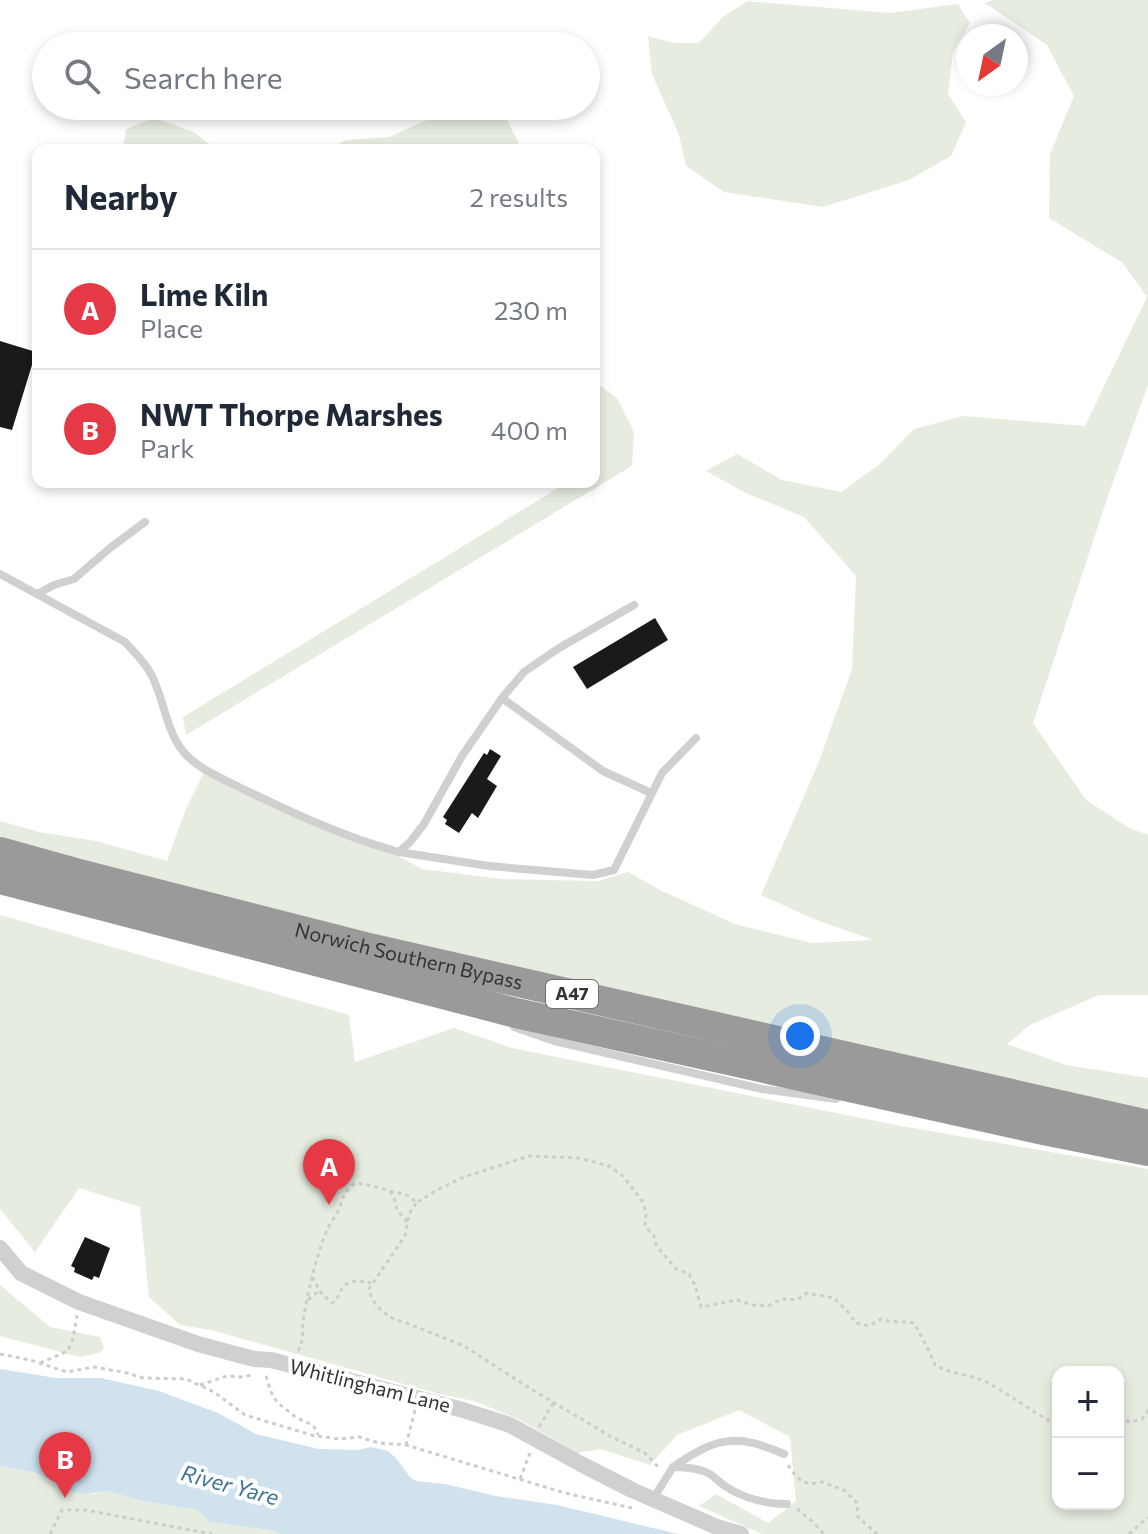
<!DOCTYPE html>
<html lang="en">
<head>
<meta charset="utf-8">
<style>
	body { margin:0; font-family:Commissioner,sans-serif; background:#f2f2f3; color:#1f2937 }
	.controls { position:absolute; right:24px; bottom:24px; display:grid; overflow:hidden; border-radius:16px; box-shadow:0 4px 12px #0003 }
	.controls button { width:72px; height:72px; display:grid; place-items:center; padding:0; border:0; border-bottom:2px solid #e0e1e3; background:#fff; color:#1f2937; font:40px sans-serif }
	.compass { position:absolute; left:956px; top:24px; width:72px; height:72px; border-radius:50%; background:#fff; box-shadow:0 4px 12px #0003; rotate:213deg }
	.you { position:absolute; left:800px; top:1036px; width:28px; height:28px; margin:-20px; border:6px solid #fff; border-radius:50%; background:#1a73e8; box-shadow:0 0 0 12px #1a73e833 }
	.badge { display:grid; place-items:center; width:52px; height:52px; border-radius:50%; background:#e63946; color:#fff; font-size:26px; font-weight:700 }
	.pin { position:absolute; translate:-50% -66px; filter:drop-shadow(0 2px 4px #0008) }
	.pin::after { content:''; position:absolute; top:42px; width:28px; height:24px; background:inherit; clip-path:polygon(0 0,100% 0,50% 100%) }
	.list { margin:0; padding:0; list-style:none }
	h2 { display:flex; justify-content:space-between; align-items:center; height:104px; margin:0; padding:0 32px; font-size:34px }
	h2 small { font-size:26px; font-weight:400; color:#747a83 }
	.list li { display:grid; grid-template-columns:52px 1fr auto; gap:24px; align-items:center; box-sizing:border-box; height:120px; padding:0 32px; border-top:2px solid #e0e1e3 }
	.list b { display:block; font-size:30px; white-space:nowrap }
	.list p { margin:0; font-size:26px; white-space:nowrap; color:#747a83 }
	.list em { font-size:26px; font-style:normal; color:#747a83 }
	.icon { flex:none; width:44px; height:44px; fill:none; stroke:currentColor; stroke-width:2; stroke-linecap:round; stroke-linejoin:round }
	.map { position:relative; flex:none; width:1148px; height:1534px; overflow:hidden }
	.search { position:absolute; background:#fff; box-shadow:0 4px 12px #0003; left:32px; top:32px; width:568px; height:88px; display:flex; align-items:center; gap:20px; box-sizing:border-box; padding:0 28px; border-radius:44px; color:#747a83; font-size:30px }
	.panel { position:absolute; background:#fff; box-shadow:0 4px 12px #0003; left:32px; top:144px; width:568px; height:344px; border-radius:16px }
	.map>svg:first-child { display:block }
</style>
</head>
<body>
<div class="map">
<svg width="1148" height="1534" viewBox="0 0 1148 1534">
	<rect width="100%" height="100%" fill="#fff"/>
	<!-- green -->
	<g fill="#e6ecdf" fill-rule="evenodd">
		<path d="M993,0H1148V385L1108,496L1033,723L1086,800L1129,828L1148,835V995H1099L1030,1025L1007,1044L1066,1065L1148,1078V1117L1031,1094L0,844V821L39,832L96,841L167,861L186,809L205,770L255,795L386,849L422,869L502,879L598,881L628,872L660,890L735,924L812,943L873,940L816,920L761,895L818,764L852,669L856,576L804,517L746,493L706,471L737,454L782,480L841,492L879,465L914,429L963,416L1085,426L1147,297L1123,263L1049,218L1050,154L1074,96L1047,45L985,3Z"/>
		<path d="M747,1L890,13L958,4L970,23L953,53L948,94L966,122L951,156L909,180L823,207L724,192L686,166L679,135L652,74L648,36L674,43H699L723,17Z"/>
		<path d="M458,106H504V113L522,150H327L346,140L389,137Z"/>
		<path d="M154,118L194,132L216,150H123L126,129Z"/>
		<path d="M596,383L617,398L634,432L632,466L186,735L183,717L568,482H594V384Z"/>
		<path d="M0,915L349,1015L355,1062L454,1028L512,1048L896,1125L1148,1169V1534H762L699,1506L716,1494L768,1523L796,1501L790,1437L739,1410L677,1435L650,1465L600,1449L577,1453L520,1420L474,1401L439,1394L211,1330L180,1325L149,1297L140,1207L79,1188L35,1252L0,1209ZM1058,1372H1118V1504H1058Z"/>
		<path d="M0,1285L50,1327L100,1337L104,1348L99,1353L80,1357L0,1336Z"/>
		<path d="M0,1466L36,1473L55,1484L93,1494L108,1491L142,1501L197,1510L210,1522L270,1530L282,1534H0Z"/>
	</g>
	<!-- water -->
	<path fill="#cfe2ee" d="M0,1369L56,1378H101L159,1391L218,1413L256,1434L319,1449L357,1450L371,1447L388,1451L396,1458L411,1478L416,1481L445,1484L496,1496L557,1505L678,1534H282L270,1530L210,1522L197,1510L142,1501L108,1491L85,1494L70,1491L36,1473L0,1466Z"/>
	<!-- building -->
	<g fill="#1a1a1a">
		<path d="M0,341L36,352L12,430L0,427Z"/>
		<path d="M655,618L668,640L587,689L573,667Z"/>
		<path d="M490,749L501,756L487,779L497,786L478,818L472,813L459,833L445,824L447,820L443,817L484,753L487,755Z"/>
		<path d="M85,1237L110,1248L99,1278L94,1276L92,1280L74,1272L75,1268L71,1266Z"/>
	</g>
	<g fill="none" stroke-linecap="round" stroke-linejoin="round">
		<!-- path -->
		<g stroke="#cdcdcd" stroke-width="3" stroke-dasharray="4 4" stroke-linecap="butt">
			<path d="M390,1191L394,1198L397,1210L407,1222"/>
			<path d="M416,1203L409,1214L405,1236L369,1289C371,1304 389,1320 404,1322L464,1346L531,1389L610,1436L645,1453L660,1469"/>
			<path d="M312,1277L321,1293L332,1303L336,1301C344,1281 349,1279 371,1283"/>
			<path d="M308,1300L316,1293H321"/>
			<path d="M298,1351C305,1340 301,1328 304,1315C309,1287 316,1257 327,1230C330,1223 336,1216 339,1209C345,1194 342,1195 355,1183C367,1184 376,1187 387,1190C399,1194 408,1192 416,1203L437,1190L464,1177L529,1156L578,1158L609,1166L623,1176L643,1202L646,1214L645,1226L654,1236L656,1245L676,1269L689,1274L695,1285L701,1307L737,1300L752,1305L768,1306L782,1299L797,1300L807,1293L834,1298L848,1312L856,1323L869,1326L881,1319C892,1323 902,1321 914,1323L929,1351L935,1365C953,1375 971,1374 988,1383C1012,1396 1034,1413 1058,1426"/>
			<path d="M0,1354L30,1360L67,1372L94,1367L127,1373L143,1378L186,1379L214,1392L245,1415L315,1436L340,1439L359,1437L379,1443L406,1445L565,1493L632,1508"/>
			<path d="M40,1363L68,1351L73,1339L77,1315"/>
			<path d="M266,1376C268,1382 270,1392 275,1399C279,1405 289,1411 294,1416C304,1423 315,1422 318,1435"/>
			<path d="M200,1385L227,1376L240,1377L254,1375"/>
			<path d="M1118,1419L1131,1422L1142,1419L1148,1410"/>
			<path d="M539,1427L554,1402"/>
			<path d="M406,1445L415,1410"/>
			<path d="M788,1465L795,1475L802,1481L811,1484L822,1482L844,1490L857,1503L858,1517L877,1534"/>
			<path d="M520,1479L530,1453"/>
			<path d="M797,1509L813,1522L824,1534"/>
			<path d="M50,1534L62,1510H86L212,1534"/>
			<path d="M1129,1534L1148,1517"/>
		</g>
		<!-- lane -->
		<g stroke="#d0d0d0" stroke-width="8">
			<path d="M0,574L125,642C135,653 146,663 152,676C164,700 166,729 182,750C196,768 219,777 239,787C290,812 344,837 399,852L410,842L424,824L462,756L502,698L524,672L559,648L634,605"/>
			<path d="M37,594L54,585L74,579L110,548L145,522"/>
			<path d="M502,698L603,771L651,793"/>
			<path d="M399,852L489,866L593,875L614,870L662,773L696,738"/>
			<path d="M514,1027L554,1041L762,1089L836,1099"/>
			<path d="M673,1467C717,1437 735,1433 784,1454"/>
			<path d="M653,1499L673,1467C685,1467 699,1468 710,1474C716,1478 720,1483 725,1486C743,1498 766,1504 787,1504"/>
		</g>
		<!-- street -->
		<path stroke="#d0d0d0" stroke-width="16" d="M0,1248L21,1273L79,1302L198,1344L254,1359L271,1360L463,1410L510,1425L581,1464L632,1490L717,1527L741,1534"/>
		<!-- highway -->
		<g stroke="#9a9a9a" stroke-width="30">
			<path id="s1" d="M0,852L79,874L373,949L1148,1125"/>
			<path d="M0,879L516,1013L1039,1129L1148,1151"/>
		</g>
	</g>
	<g text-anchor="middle" stroke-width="8" stroke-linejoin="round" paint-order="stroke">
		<!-- shield labels -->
		<rect fill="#fff" stroke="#707070" stroke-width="2" x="546" y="980" width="52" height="28" rx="6"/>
		<g font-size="18" font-weight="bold" fill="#333">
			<text x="572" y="1000">A47</text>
		</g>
		<!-- street labels -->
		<g font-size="20" fill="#333" stroke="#fff">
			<text dy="7" stroke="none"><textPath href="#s1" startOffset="422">Norwich Southern Bypass</textPath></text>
			<text transform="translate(370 1386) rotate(14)" y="7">Whitlingham Lane</text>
		</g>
		<!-- water labels -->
		<g font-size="22" font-style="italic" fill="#3f7597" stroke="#fff">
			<text transform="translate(230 1485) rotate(15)" y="8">River Yare</text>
		</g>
	</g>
</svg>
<div class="controls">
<button>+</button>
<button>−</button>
</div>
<svg class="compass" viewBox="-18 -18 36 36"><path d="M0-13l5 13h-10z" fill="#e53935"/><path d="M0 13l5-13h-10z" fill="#747a83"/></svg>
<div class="you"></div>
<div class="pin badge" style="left:329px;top:1205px">A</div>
<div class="pin badge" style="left:65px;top:1498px">B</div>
<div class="search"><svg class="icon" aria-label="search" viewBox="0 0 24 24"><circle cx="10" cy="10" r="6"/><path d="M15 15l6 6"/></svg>Search here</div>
<section class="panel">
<h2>Nearby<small>2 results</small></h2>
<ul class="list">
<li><span class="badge">A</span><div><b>Lime Kiln</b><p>Place</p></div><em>230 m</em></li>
<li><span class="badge">B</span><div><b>NWT Thorpe Marshes</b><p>Park</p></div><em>400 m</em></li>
</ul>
</section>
</div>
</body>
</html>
